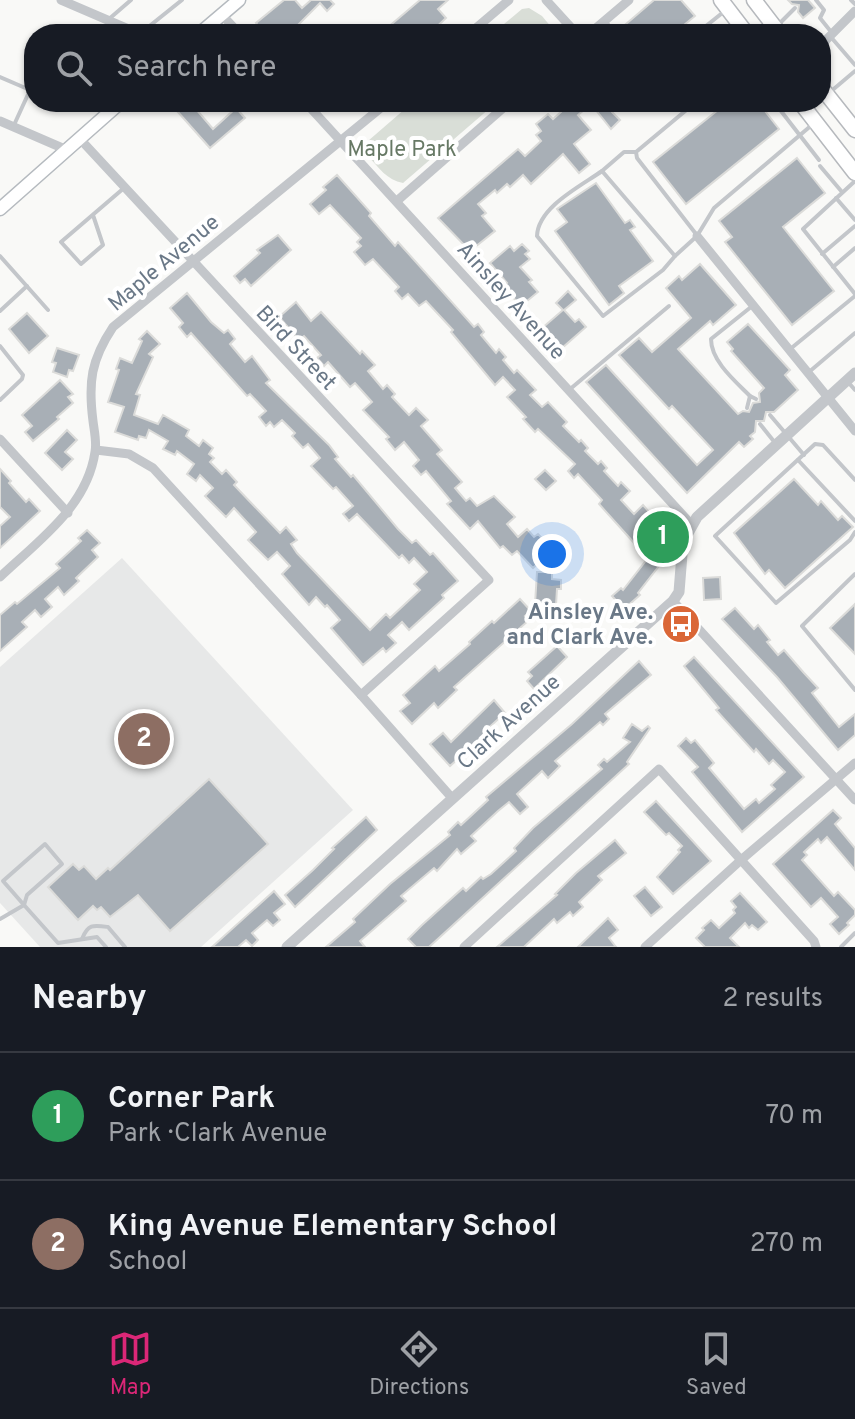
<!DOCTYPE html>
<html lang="en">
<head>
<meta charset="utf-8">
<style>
	body { margin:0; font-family:Overpass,sans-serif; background:#20242c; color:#f1f3f6 }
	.you { position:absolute; left:552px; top:554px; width:28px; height:28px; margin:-20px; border:6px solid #fff; border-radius:50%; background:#1a73e8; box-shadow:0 0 0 12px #1a73e833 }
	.badge { display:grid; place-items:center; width:52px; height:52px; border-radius:50%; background:#db2777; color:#fff; font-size:26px; font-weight:700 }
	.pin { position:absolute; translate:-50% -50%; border:4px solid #fff; box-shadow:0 2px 8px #0006 }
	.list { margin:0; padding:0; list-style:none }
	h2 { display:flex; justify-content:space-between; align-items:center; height:104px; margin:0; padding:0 32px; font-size:34px }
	h2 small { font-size:26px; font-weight:400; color:#9ea1a6 }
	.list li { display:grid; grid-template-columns:52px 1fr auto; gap:24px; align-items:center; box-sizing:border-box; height:128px; padding:0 32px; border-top:2px solid #363941 }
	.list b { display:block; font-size:30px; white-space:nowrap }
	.list p { margin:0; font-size:26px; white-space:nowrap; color:#9ea1a6 }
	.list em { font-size:26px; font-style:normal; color:#9ea1a6 }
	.icon { flex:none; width:44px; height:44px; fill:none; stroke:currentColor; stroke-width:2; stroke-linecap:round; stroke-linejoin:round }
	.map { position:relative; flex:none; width:855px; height:947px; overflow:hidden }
	.search { position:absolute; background:#171b24; box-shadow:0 2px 6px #0004; left:24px; right:24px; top:24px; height:88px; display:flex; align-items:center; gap:20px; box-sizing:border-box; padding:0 28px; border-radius:32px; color:#9ea1a6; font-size:30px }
	.sheet { height:360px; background:#171b24 }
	nav { display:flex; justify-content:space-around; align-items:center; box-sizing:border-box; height:112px; border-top:2px solid #363941; background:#171b24; font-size:22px; color:#9ea1a6 }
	nav a { display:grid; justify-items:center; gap:4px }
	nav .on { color:#db2777 }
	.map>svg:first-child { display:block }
</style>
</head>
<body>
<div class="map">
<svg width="855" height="947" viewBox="0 0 855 947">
	<rect width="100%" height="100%" fill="#f9f9f7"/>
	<!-- built -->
	<path fill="#e7e8e8" d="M122,558L353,810L201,947H40L0,903V667Z"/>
	<!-- green -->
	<g fill="#d9ded7">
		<path d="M529,8L542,16L557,34H492L522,9Z"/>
		<path d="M413,102H497L403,183C387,180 379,168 368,156V141Z"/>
	</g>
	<!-- building -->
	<g fill="#a8afb6" stroke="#dbdbd9" stroke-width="2">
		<path d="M284,0H295L302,8L311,0H330L334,4L327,11L320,3L289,34H265L256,23Z"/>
		<path d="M420,0H448L438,9L446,18L429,34H380Z"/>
		<path d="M654,0H681L695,16L673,34H621L619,30Z"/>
		<path d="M788,0H808L815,8L803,18L798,12L799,5L792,4Z"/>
		<path d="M169,102H190L213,129L236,108L245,118L210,148Z"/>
		<path d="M572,102H602L620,120L611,129L591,104L578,115L591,130L574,144L590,164L579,173L563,154L531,184L523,175L510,187L507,184L497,193L495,190L478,204L486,213L482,216L495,231L470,251L438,218L518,149L525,156L541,141L536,135L541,131L536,124L548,114L553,119Z"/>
		<path d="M728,102H758L779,129L686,204L653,162Z"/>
		<path d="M797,158L825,193L783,227L834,291L792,325L725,242L732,237L719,221Z"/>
		<path d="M337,175L371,213L369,216L395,246L398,242L474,327L478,324L484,332L481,335L496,353L499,349L506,357L503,360L514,373L517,370L536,390L530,395L542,407L548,402L567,422L563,426L579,442L581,440L588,448L585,451L598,464L601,461L607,468L604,471L618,486L621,482L630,491L621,500L634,514L643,505L650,513L646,516L655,526L635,544L599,504L602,500L578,474L574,478L568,471L575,464L538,429L535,432L523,419L526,417L507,397L515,390L503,377L495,385L451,332L453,330L426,301L419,306L408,294L402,299L395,291L399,287L373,259L365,265L354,252L361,246L357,242L361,238L330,205L319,214L310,204L326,190L323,187Z"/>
		<path d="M596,183L625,223L630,220L635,227L630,230L653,261L619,286L624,293L609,305L555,231L567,222L557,209Z"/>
		<path d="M278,235L291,250L251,286L245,279L240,283L234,276L260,253L257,250Z"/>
		<path d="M522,244L529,251L525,254L530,259L520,267L532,280L529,282L538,292L521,306L503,287L507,283L490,263L510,246L514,251Z"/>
		<path d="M700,264L736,305L713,325L710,321L678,349L738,414L743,411L749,412L753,403L760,402L759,393L764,388L731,351L733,349L727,342L748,324L790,370L785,375L798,390L774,412H766L764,421H756L755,432L750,436L753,439L744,447L739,442L687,493L586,382L606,365L697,465L713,450L672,406L669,409L619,355L639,338L652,352L691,318L666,288L679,276L682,280Z"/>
		<path d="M568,291L576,300L564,310L575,322L579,319L586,327L562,348L551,336L549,338L541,329L563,310L556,303Z"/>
		<path d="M187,293L211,322L224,333L228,330L235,339L230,344L245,362L252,356L270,380L266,383L329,445L338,457L335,459L351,477L353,475L398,529L412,543L416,540L430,555L433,553L458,581L442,595L444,598L409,630L402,622L388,635L396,643L386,652L383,648L363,665L331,628L340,620L327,605L325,607L316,597L309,605L282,574L290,566L277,552L268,560L248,540L256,532L234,508L226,517L205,496L213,488L200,475L196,481L187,474L194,464L177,451L175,455L163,449L168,441L149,430L146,438L139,436L138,440L115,432L124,407L108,402L119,370L116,369L120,358L132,363L142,341L139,339L147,331L160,344L149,354L153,357L136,394L140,395L134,415L158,424L163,415L189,430L186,436L199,446L203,440L213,448L209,454L214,458L210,462L222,474L226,470L237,482L234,485L280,533L286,527L297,540L291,544L297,553L370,630L386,614L390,618L420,590L414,584L427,572L414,558L409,563L402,555L399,558L357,514L349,521L343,514L353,506L336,487L333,489L311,466L320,458L308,444L303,448L292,436L295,433L282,420L274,427L270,422L266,426L259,417L266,411L250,394L247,396L191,333L187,337L179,327L183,323L170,308Z"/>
		<path d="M296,302L311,321L321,312L360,354L362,351L375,365L368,371L383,389L387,385L395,394L392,397L409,415L416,408L428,420L421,426L442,450L437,454L462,482L455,488L466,501L470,498L477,506L494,496L515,517L507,524L518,537L527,529L534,537L538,534L553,550L533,568L517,551L512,555L503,546L500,548L478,521L470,529L447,504L451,501L426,471L421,475L413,466L419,460L404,442L395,450L386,439L389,437L363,410L372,402L355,383L350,387L328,362L324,366L317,358L321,355L304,336L299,340L279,317Z"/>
		<path d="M27,313L48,336L29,353L9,329Z"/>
		<path d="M57,348L79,355L73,371L69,370L67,377L53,372L56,363L52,362Z"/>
		<path d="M60,380L73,394L68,397L73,403L57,417L59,419L33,441L25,432L32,426L22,415Z"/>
		<path d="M67,430L77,440L65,452L73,459L62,470L45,453Z"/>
		<path d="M0,469L11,481L9,483L26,502L29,499L40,511L0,548V526L10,517L0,507Z"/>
		<path d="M545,470L556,481L546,490L535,479Z"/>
		<path d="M794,479L818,505L821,501L838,520L842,516L853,527L785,588L769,570L765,574L734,533Z"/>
		<path d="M87,530L100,543L92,550L98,557L76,578L79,581L64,595L58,587L45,599L52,607L41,617L35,610L22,622L27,627L0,651V615L15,602L17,604L60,568L56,564L81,541L78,538Z"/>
		<path d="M648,558L659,566L638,593L640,595L624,609L612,596L621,588L623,590Z"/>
		<path d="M537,572H552V579L561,580V589H557L556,605L535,604Z"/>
		<path d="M720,577L721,599L704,600L703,578Z"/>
		<path d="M520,599L531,611L525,616L529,620L454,687L457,690L438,708L434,703L412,724L400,711L410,703L403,695L435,666L439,671L470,644L469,642L492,621L494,623Z"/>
		<path d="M855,604V654L830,628Z"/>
		<path d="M735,608L754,629L758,625L770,640L767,642L778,655L784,650L804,673L818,688L812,693L839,727L855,714V735L838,750L777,677L722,619Z"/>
		<path d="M557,646L567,657L534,689L527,681L532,676L528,672Z"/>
		<path d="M694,657L804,777L742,832L692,772L698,767L678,746L686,738L691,743L695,740L714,763L709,768L744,809L756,799L759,803L775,789L771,785L785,772L773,760L769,764L756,749L754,752L716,710L719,708L684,666Z"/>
		<path d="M639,661L651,675L605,714L609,719L603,725L600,722L555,761L560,766L548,778L542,771L517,794L528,807L520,814L509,802L498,811L471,836L476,841L461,854L457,849L437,871L434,868L401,896L406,901L360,941L365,947H326L355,922L353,919L390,884L450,835L448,832L458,822L461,825L488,800L486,797L572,724Z"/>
		<path d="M494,700L505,713L485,731L487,733L450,766L430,744L443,733L451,742Z"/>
		<path d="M632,724L642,731L648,726L650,728L627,762L629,764L440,937L429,947H416L408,939L422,925L463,888L466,891L481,877L483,879L491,874L516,851L514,848L533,828L602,769L598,765L604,759L607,762L630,742L623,738Z"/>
		<path d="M209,779L268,844L170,931L138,895L110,917L101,907L97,910L93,906L78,920L48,887L73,864L79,870L84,866L96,879L108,868L110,870Z"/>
		<path d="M656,801L711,861L673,894L657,877L680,852L678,850L682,846L669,833L666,835L644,812Z"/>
		<path d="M833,810L841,818L835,824L855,848V870L827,837L821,843L818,839L804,852L807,855L802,860L834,896L838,892L855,910V915L847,923L849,925L839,934L830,924L838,917L821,898L811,907L773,864Z"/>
		<path d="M366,817L377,830L295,907L285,895L313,870L334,849L332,848Z"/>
		<path d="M615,840L626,853L598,876L602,880L579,902L583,907L573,916L570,912L557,923L554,919L524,947H497L557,895L555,894L576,873Z"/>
		<path d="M645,887L662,907L651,916L634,896Z"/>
		<path d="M274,891L285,904L274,913L280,920L273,926L267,920L252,933L258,940L252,946L246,940L238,947H212Z"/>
		<path d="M740,893L767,922L758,930L752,925L749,928L745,923L730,938L739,947H705L696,938L704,930L702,928L711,920L719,928L735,913L733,910L736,907L731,901Z"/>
		<path d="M608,918L618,930L609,938L616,947H578Z"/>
	</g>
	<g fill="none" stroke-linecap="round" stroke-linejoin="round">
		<!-- secondary casing -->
		<g stroke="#b5babf" stroke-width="15">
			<g id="secondary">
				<path d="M199,34L239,0"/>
				<path d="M0,209L121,102"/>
			</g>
		</g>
		<!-- trunk casing -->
		<g stroke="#b6b9bd" stroke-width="17">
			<g id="trunk">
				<path d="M721,0L747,34"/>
				<path d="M754,0L780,34"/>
				<path d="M821,87L855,130"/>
				<path d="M800,102L855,173"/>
			</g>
		</g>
		<!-- service -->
		<g stroke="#c3c6ca" stroke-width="4">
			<path d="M816,0L824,10L820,18L832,33"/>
			<path d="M851,0L855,4"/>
			<path d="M109,19L131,0"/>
			<path d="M606,22L616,34"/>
			<path d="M777,26L795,8"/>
			<path d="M142,32L182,0"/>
			<path d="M315,34L319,30"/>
			<path d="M696,34L726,10"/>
			<path d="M830,36L855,65"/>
			<path d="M0,77L30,90L14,125"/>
			<path d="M829,93L855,71"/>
			<path d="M696,102L636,152L637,158L696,234"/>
			<path d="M774,102L819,160"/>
			<path d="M636,152H624L602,171L675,256L697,236L714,208L813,124"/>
			<path d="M820,166L842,192"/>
			<path d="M602,171C581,186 538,207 537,236L603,316L663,270L675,256"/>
			<path d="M855,181L803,229L855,294"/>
			<path d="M836,198L855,220"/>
			<path d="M93,215L103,245L81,264L61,242L124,188"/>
			<path d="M822,254L855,226"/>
			<path d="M0,256L48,310"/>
			<path d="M833,267L855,248"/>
			<path d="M0,311L27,286"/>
			<path d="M0,346L23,375L22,379L0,400"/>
			<path d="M789,350L855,296"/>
			<path d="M809,372L855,333"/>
			<path d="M848,382L855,390"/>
			<path d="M569,390L669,306"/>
			<path d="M750,396C735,381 711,361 711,339L751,307"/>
			<path d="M747,408L750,396L756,399"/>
			<path d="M770,415L804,455"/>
			<path d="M760,424L776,444"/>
			<path d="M798,460L855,521"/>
			<path d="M855,480L823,445L815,444L715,536L776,603L850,540L855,532"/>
			<path d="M855,574L802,626L855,690"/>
			<path d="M45,844L62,864L27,895L24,905L3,881Z"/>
			<path d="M0,919L24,905L58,943L97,937L106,947"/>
			<path d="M82,939C88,924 93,925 108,927L125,947"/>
			<path d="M841,947L855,933"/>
		</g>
		<!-- minor -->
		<g stroke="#c3c6ca" stroke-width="9">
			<path d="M61,0L140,34"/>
			<path d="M546,0L577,34"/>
			<path d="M222,15L240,34"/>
			<path d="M469,34L509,0"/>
			<path d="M589,34L629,0"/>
			<path d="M821,45L855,11"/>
			<path d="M305,102L691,524"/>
			<path d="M0,121L67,150"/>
			<path d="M80,139L489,580L361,695"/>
			<path d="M398,200L510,102"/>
			<path d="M697,236L855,431"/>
			<path d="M0,439L68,513"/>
			<path d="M96,450L129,454L153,468L361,695L452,798"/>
			<path d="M0,577C38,541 87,507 95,452C97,442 94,430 93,421C88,382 91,360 113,327L388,102"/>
			<path d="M673,601L855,800"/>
			<path d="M464,947L659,769L814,941L816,947"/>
			<path d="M645,947L741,860L855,763"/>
		</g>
		<!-- tertiary -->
		<path stroke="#c3c6ca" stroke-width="11" d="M287,947L673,601L679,592L683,542L697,517L855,373"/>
		<!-- secondary -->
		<use href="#secondary" stroke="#fff" stroke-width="12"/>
		<!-- trunk -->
		<use href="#trunk" stroke="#fff" stroke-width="14"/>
	</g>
	<!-- icons -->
	<defs>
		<g id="bus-disc" transform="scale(2)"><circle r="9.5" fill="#da6737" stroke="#fff"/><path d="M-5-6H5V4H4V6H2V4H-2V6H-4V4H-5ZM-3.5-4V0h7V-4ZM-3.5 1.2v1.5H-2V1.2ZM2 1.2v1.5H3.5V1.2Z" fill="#fff"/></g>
	</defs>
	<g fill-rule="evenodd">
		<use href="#bus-disc" x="681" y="624"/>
	</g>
	<g text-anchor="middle" stroke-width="8" stroke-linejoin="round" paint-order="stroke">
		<!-- park labels -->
		<g font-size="22" fill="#677965" stroke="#fff">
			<text x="402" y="156">Maple Park</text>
		</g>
		<!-- street labels -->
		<g font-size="22" fill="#6a7887" stroke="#fff">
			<text transform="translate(163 262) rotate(-40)" y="8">Maple Avenue</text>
			<text transform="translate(512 300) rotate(48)" y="8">Ainsley Avenue</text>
			<text transform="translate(297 347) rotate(47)" y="8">Bird Street</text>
			<text transform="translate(508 721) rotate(-42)" y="8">Clark Avenue</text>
		</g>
		<!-- poi labels -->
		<g font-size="22" font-weight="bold" fill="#6a7887" stroke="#fff" text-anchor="end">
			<text x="653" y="619">Ainsley Ave.<tspan x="653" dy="25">and Clark Ave.</tspan></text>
		</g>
	</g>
</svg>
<div class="you"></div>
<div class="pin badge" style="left:663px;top:537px;background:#2e9e5b">1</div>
<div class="pin badge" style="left:144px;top:739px;background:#8d6e63">2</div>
<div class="search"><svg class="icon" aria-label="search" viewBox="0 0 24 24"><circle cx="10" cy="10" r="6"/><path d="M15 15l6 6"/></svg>Search here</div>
</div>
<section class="sheet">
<h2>Nearby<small>2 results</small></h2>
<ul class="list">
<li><span class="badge" style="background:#2e9e5b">1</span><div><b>Corner Park</b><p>Park · Clark Avenue</p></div><em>70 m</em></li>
<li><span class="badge" style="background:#8d6e63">2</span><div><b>King Avenue Elementary School</b><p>School</p></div><em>270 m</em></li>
</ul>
</section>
<nav>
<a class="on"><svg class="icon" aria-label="map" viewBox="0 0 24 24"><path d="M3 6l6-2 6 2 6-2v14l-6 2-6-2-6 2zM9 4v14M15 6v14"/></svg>Map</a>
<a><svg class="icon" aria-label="directions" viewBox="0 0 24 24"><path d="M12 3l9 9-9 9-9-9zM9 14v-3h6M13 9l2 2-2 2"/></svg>Directions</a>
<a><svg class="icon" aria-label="saved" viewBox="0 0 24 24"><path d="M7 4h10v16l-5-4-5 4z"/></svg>Saved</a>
</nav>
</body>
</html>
